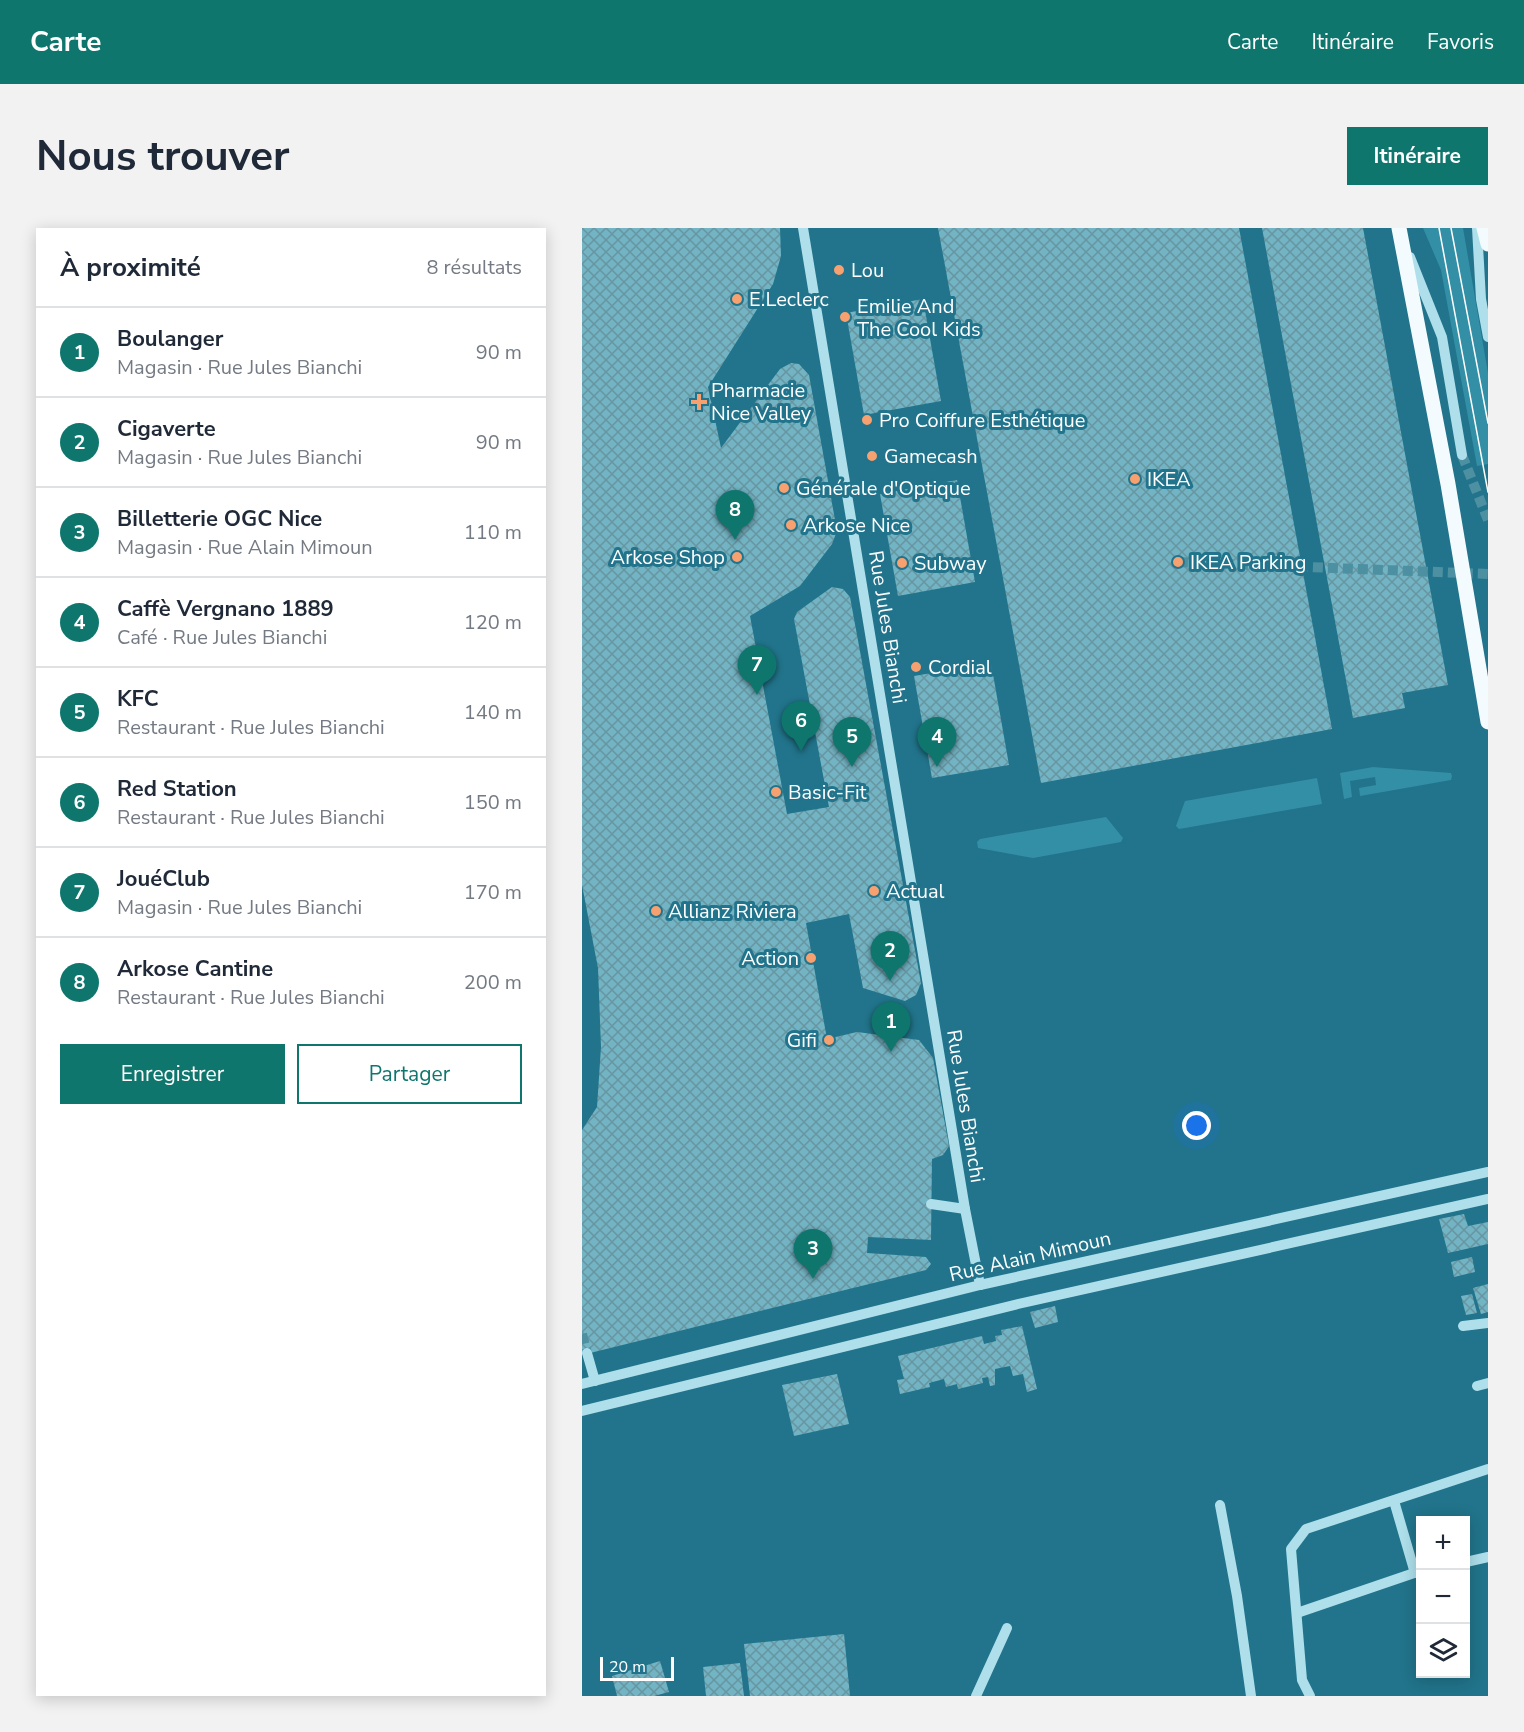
<!DOCTYPE html>
<html lang="fr">
<head>
<meta charset="utf-8">
<style>
	body { margin:0; font-family:"Nunito Sans",sans-serif; background:#f2f2f3; color:#1f2937 }
	.controls { position:absolute; right:18px; bottom:18px; display:grid; overflow:hidden; border-radius:0px; box-shadow:0 3px 15px #0003 }
	.controls button { width:54px; height:54px; display:grid; place-items:center; padding:0; border:0; border-bottom:2px solid #e0e1e3; background:#fff; color:#1f2937; font:30px sans-serif }
	.scale { position:absolute; left:18px; bottom:15px; width:74px; box-sizing:border-box; padding-left:6px; border:3px solid #fff; border-top:0; font-size:16px; line-height:21px; white-space:nowrap; color:#fff; -webkit-text-stroke:4px #21748b; paint-order:stroke }
	.you { position:absolute; left:615px; top:898px; width:21px; height:21px; margin:-15px; border:4px solid #fff; border-radius:50%; background:#1a73e8; box-shadow:0 0 0 9px #1a73e833 }
	.badge { display:grid; place-items:center; width:39px; height:39px; border-radius:50%; background:#0f766e; color:#fff; font-size:20px; font-weight:700 }
	.pin { position:absolute; translate:-50% -50px; filter:drop-shadow(0 2px 3px #0008) }
	.pin::after { content:''; position:absolute; top:32px; width:21px; height:18px; background:inherit; clip-path:polygon(0 0,100% 0,50% 100%) }
	.list { margin:0; padding:0; list-style:none }
	h2 { display:flex; justify-content:space-between; align-items:center; height:78px; margin:0; padding:0 24px; font-size:26px }
	h2 small { font-size:20px; font-weight:400; color:#747a83 }
	.list li { display:grid; grid-template-columns:39px 1fr auto; gap:18px; align-items:center; box-sizing:border-box; height:90px; padding:0 24px; border-top:2px solid #e0e1e3 }
	.list b { display:block; font-size:22px; white-space:nowrap }
	.list p { margin:0; font-size:20px; white-space:nowrap; color:#747a83 }
	.list em { font-size:20px; font-style:normal; color:#747a83 }
	.actions { display:flex; gap:12px; padding:18px 24px }
	.actions a { flex:1; padding:14px 0; border:2px solid #0f766e; border-radius:0px; text-align:center; font-size:21px; color:#0f766e }
	.actions .main { background:#0f766e; color:#fff }
	.icon { flex:none; width:33px; height:33px; fill:none; stroke:currentColor; stroke-width:2; stroke-linecap:round; stroke-linejoin:round }
	.map { position:relative; flex:none; width:906px; height:1468px; overflow:hidden; border-radius:0px }
	header { display:flex; align-items:center; gap:36px; box-sizing:border-box; height:84px; padding:0 30px; background:#0f766e; color:#fff }
	header strong { font-size:28px }
	nav { display:flex; gap:33px; margin-inline-start:auto; font-size:21px }
	.intro { display:flex; align-items:center; justify-content:space-between; box-sizing:border-box; height:144px; padding:0 36px }
	h1 { margin:0; font-size:42px }
	.button { padding:15px 27px; border-radius:0px; background:#0f766e; color:#fff; font-size:21px; font-weight:700 }
	main { display:flex; gap:36px; padding:0 36px }
	aside { flex:1; background:#fff; border-radius:0px; box-shadow:0 3px 15px #0003 }
	.map>svg:first-child { display:block }
</style>
</head>
<body>
<header>
<strong>Carte</strong>
<nav><a>Carte</a><a>Itinéraire</a><a>Favoris</a></nav>
</header>
<div class="intro"><h1>Nous trouver</h1><a class="button">Itinéraire</a></div>
<main>
<aside>
<h2>À proximité<small>8 résultats</small></h2>
<ul class="list">
<li><span class="badge">1</span><div><b>Boulanger</b><p>Magasin · Rue Jules Bianchi</p></div><em>90 m</em></li>
<li><span class="badge">2</span><div><b>Cigaverte</b><p>Magasin · Rue Jules Bianchi</p></div><em>90 m</em></li>
<li><span class="badge">3</span><div><b>Billetterie OGC Nice</b><p>Magasin · Rue Alain Mimoun</p></div><em>110 m</em></li>
<li><span class="badge">4</span><div><b>Caffè Vergnano 1889</b><p>Café · Rue Jules Bianchi</p></div><em>120 m</em></li>
<li><span class="badge">5</span><div><b>KFC</b><p>Restaurant · Rue Jules Bianchi</p></div><em>140 m</em></li>
<li><span class="badge">6</span><div><b>Red Station</b><p>Restaurant · Rue Jules Bianchi</p></div><em>150 m</em></li>
<li><span class="badge">7</span><div><b>JouéClub</b><p>Magasin · Rue Jules Bianchi</p></div><em>170 m</em></li>
<li><span class="badge">8</span><div><b>Arkose Cantine</b><p>Restaurant · Rue Jules Bianchi</p></div><em>200 m</em></li>
</ul>
<div class="actions"><a class="main">Enregistrer</a><a>Partager</a></div>
</aside>
<div class="map">
<svg width="906" height="1468" viewBox="0 0 906 1468">
	<defs>
		<pattern id="building-cross-hatch" width="8" height="8" patternUnits="userSpaceOnUse" patternTransform="scale(1.5)"><rect width="8" height="8" fill="#73b4c4"/><path d="M0 0l8 8M0 8l8-8" fill="none" stroke="#6795a0"/></pattern>
	</defs>
	<rect width="100%" height="100%" fill="#21748b"/>
	<!-- green -->
	<g fill="#328fa6">
		<path d="M841,0H881L906,145V236L895,238L859,42Z"/>
		<path d="M791,539L869,545L870,548L869,552L778,568L777,560L794,557L793,549L768,553L770,569L762,571L758,545Z"/>
		<path d="M735,550L740,576L597,601L594,598L603,573Z"/>
		<path d="M524,589L541,610L539,614L451,630L396,620L395,614L398,611Z"/>
	</g>
	<!-- building -->
	<g fill="url(#building-cross-hatch)">
		<path d="M0,0H198L199,28L191,56L126,159L139,220L198,141L209,135L217,136L227,147L255,303L250,316L218,358L168,388L205,586L247,579L212,391L215,384L250,359L261,361L268,369L339,755L334,767L323,773L281,760L267,686L224,695L245,811L275,804L337,812L351,830L367,918L361,927L350,931L349,1012L286,1009L285,1025L344,1029L349,1036L344,1042L0,1127V902L15,879L19,819L16,740L0,657Z"/>
		<path d="M356,0H657L750,501L459,555Z"/>
		<path d="M680,0H781L866,457L820,465L823,480L771,490Z"/>
		<path d="M341,71L359,173L282,187L264,85Z"/>
		<path d="M375,252L393,354L316,368L298,266Z"/>
		<path d="M409,435L427,537L350,550L332,448Z"/>
		<path d="M882,986L886,998L906,994V1016L866,1025L857,991Z"/>
		<path d="M890,1029L893,1044L872,1049L869,1034Z"/>
		<path d="M906,1056V1084L899,1086L891,1060Z"/>
		<path d="M890,1066L895,1085L884,1087L879,1068Z"/>
		<path d="M473,1078L476,1094L453,1100L448,1084Z"/>
		<path d="M440,1098L455,1161L445,1164L441,1146L431,1148L428,1138L413,1141V1157L408,1158L406,1149L400,1150L401,1155L376,1161L375,1156L364,1159L362,1151L347,1155L348,1159L318,1166L315,1152L322,1151L316,1128L400,1108L402,1116L414,1113L413,1108L420,1107L419,1102Z"/>
		<path d="M255,1146L267,1196L212,1208L200,1157Z"/>
		<path d="M262,1406L268,1468H168L162,1416Z"/>
		<path d="M78,1433L87,1464L72,1468H35L30,1448Z"/>
		<path d="M158,1435L162,1468H124L121,1439Z"/>
	</g>
	<g fill="none" stroke-linecap="round" stroke-linejoin="round">
		<!-- minor-tunnel -->
		<g stroke="#4d90a2" stroke-width="10" stroke-dasharray="10 5" stroke-linecap="butt">
			<path d="M880,227L906,292"/>
			<path d="M596,334L906,346"/>
			<path d="M0,1106L5,1125"/>
		</g>
		<!-- minor -->
		<g stroke="#aedfeb" stroke-width="10">
			<path d="M221,0L383,981L398,1057"/>
			<path d="M895,0L899,71L906,109"/>
			<path d="M828,29L860,109L880,227"/>
			<path d="M349,976L383,981"/>
			<path d="M881,1098L906,1095"/>
			<path d="M5,1125L13,1153"/>
			<path d="M0,1156L398,1057L906,944"/>
			<path d="M895,1158L906,1155"/>
			<path d="M0,1183L436,1076L906,971"/>
			<path d="M812,1273L833,1345"/>
			<path d="M638,1277L655,1368L669,1468"/>
			<path d="M884,1334L906,1329"/>
			<path d="M715,1385L838,1343"/>
			<path d="M394,1468L425,1400"/>
			<path d="M728,1468L720,1452L709,1321L724,1301L906,1241"/>
		</g>
		<!-- major -->
		<g stroke="#f3fbfe" stroke-width="15">
			<path d="M817,0L866,256L906,494"/>
			<path d="M902,0L906,16"/>
		</g>
		<!-- tram -->
		<g stroke="#fff" stroke-width="1.5">
			<path d="M857,0L906,264"/>
			<path d="M869,0L906,195"/>
		</g>
	</g>
	<!-- markers -->
	<g fill="#f7a170" stroke="#21748b" stroke-width="2">
		<circle cx="257" cy="42" r="6"/>
		<circle cx="155" cy="71" r="6"/>
		<circle cx="263" cy="89" r="6"/>
		<path d="M114 165h6v6h6v6h-6v6h-6v-6h-6v-6h6z"/>
		<circle cx="285" cy="192" r="6"/>
		<circle cx="290" cy="228" r="6"/>
		<circle cx="553" cy="251" r="6"/>
		<circle cx="202" cy="260" r="6"/>
		<circle cx="209" cy="297" r="6"/>
		<circle cx="155" cy="329" r="6"/>
		<circle cx="596" cy="334" r="6"/>
		<circle cx="320" cy="335" r="6"/>
		<circle cx="334" cy="439" r="6"/>
		<circle cx="194" cy="564" r="6"/>
		<circle cx="292" cy="663" r="6"/>
		<circle cx="74" cy="683" r="6"/>
		<circle cx="229" cy="730" r="6"/>
		<circle cx="247" cy="812" r="6"/>
	</g>
	<g text-anchor="middle" stroke-width="6" stroke-linejoin="round" paint-order="stroke">
		<!-- poi labels -->
		<g font-size="20" fill="#fff" stroke="#21748b" text-anchor="start">
			<text x="269" y="49">Lou</text>
			<text x="167" y="78">E.Leclerc</text>
			<text x="275" y="85">Emilie And<tspan x="275" dy="23">The Cool Kids</tspan></text>
			<text x="129" y="169">Pharmacie<tspan x="129" dy="23">Nice Valley</tspan></text>
			<text x="297" y="199">Pro Coiffure Esthétique</text>
			<text x="302" y="235">Gamecash</text>
			<text x="565" y="258">IKEA</text>
			<text x="214" y="267">Générale d'Optique</text>
			<text x="221" y="304">Arkose Nice</text>
			<text x="143" y="336" text-anchor="end">Arkose Shop</text>
			<text x="608" y="341">IKEA Parking</text>
			<text x="332" y="342">Subway</text>
			<text x="346" y="446">Cordial</text>
			<text x="206" y="571">Basic-Fit</text>
			<text x="304" y="670">Actual</text>
			<text x="86" y="690">Allianz Riviera</text>
			<text x="217" y="737" text-anchor="end">Action</text>
			<text x="235" y="819" text-anchor="end">Gifi</text>
		</g>
		<!-- street labels -->
		<g font-size="20" fill="#fff" stroke="#21748b">
			<text transform="translate(306 399) rotate(81)" y="7">Rue Jules Bianchi</text>
			<text transform="translate(384 878) rotate(81)" y="7">Rue Jules Bianchi</text>
			<text transform="translate(448 1028) rotate(-13)" y="7">Rue Alain Mimoun</text>
		</g>
	</g>
</svg>
<div class="controls">
<button>+</button>
<button>−</button>
<button><svg class="icon" aria-label="layers" viewBox="0 0 24 24"><path d="M12 4l9 5-9 5-9-5zM3 14l9 5 9-5"/></svg></button>
</div>
<div class="scale">20 m</div>
<div class="you"></div>
<div class="pin badge" style="left:309px;top:824px">1</div>
<div class="pin badge" style="left:308px;top:753px">2</div>
<div class="pin badge" style="left:231px;top:1051px">3</div>
<div class="pin badge" style="left:355px;top:539px">4</div>
<div class="pin badge" style="left:270px;top:539px">5</div>
<div class="pin badge" style="left:219px;top:523px">6</div>
<div class="pin badge" style="left:175px;top:467px">7</div>
<div class="pin badge" style="left:153px;top:312px">8</div>
</div>
</main>
</body>
</html>
